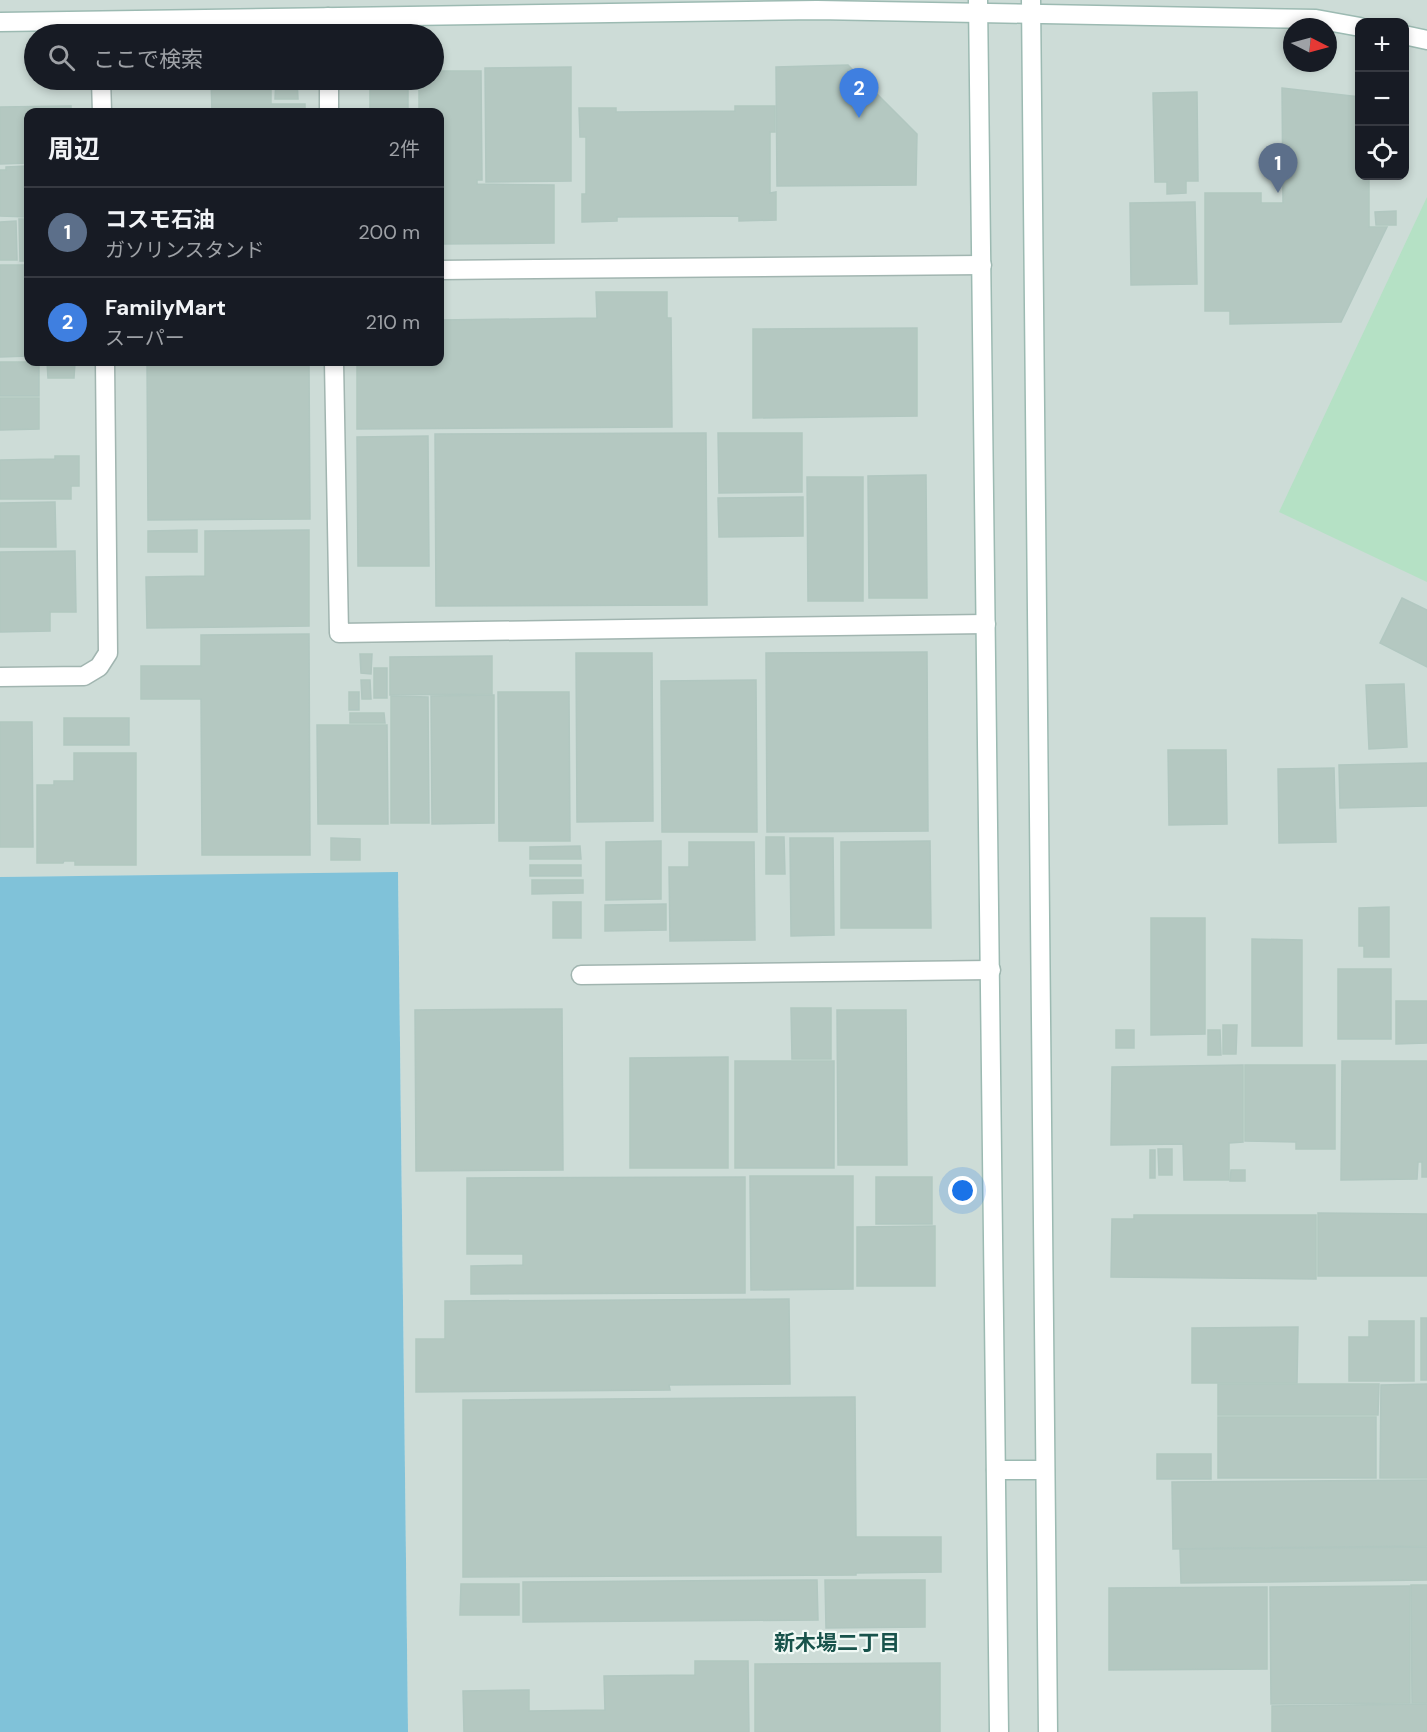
<!DOCTYPE html>
<html lang="ja">
<head>
<meta charset="utf-8">
<style>
	body { margin:0; font-family:"DM Sans","Noto Sans JP",sans-serif; background:#242831; color:#f1f3f6 }
	.controls { position:absolute; right:18px; top:18px; display:grid; overflow:hidden; border-radius:12px; box-shadow:0 3px 9px #0003 }
	.controls button { width:54px; height:54px; display:grid; place-items:center; padding:0; border:0; border-bottom:2px solid #363941; background:#171b24; color:#f1f3f6; font:30px sans-serif }
	.compass { position:absolute; left:1283px; top:18px; width:54px; height:54px; border-radius:50%; background:#171b24; box-shadow:0 3px 9px #0003; rotate:96deg }
	.you { position:absolute; left:963px; top:1191px; width:21px; height:21px; margin:-15px; border:4px solid #fff; border-radius:50%; background:#1a73e8; box-shadow:0 0 0 9px #1a73e833 }
	.badge { display:grid; place-items:center; width:39px; height:39px; border-radius:50%; background:#ff8a4b; color:#fff; font-size:20px; font-weight:700 }
	.pin { position:absolute; translate:-50% -50px; filter:drop-shadow(0 2px 3px #0008) }
	.pin::after { content:''; position:absolute; top:32px; width:21px; height:18px; background:inherit; clip-path:polygon(0 0,100% 0,50% 100%) }
	.list { margin:0; padding:0; list-style:none }
	h2 { display:flex; justify-content:space-between; align-items:center; height:78px; margin:0; padding:0 24px; font-size:26px }
	h2 small { font-size:20px; font-weight:400; color:#9ea1a6 }
	.list li { display:grid; grid-template-columns:39px 1fr auto; gap:18px; align-items:center; box-sizing:border-box; height:90px; padding:0 24px; border-top:2px solid #363941 }
	.list b { display:block; font-size:22px; white-space:nowrap }
	.list p { margin:0; font-size:20px; white-space:nowrap; color:#9ea1a6 }
	.list em { font-size:20px; font-style:normal; color:#9ea1a6 }
	.icon { flex:none; width:33px; height:33px; fill:none; stroke:currentColor; stroke-width:2; stroke-linecap:round; stroke-linejoin:round }
	.map { position:relative; flex:none; width:1427px; height:1732px; overflow:hidden }
	.search { position:absolute; background:#171b24; box-shadow:0 3px 9px #0003; left:24px; top:24px; width:420px; height:66px; display:flex; align-items:center; gap:15px; box-sizing:border-box; padding:0 21px; border-radius:33px; color:#9ea1a6; font-size:22px }
	.panel { position:absolute; background:#171b24; box-shadow:0 3px 9px #0003; left:24px; top:108px; width:420px; height:258px; border-radius:12px }
	.map>svg:first-child { display:block }
</style>
</head>
<body>
<div class="map">
<svg width="1427" height="1732" viewBox="0 0 1427 1732">
	<rect width="100%" height="100%" fill="#dfede8"/>
	<!-- built -->
	<path fill="#cddcd7" fill-rule="evenodd" d="M0,0H1427V1732H408L398,873L0,877ZM1360,22H1404V176H1360ZM1292,27H1328V63H1292ZM34,34H434V80H34ZM28,112H440V362H28Z"/>
	<!-- green -->
	<path fill="#b5e1c5" d="M1427,197V582L1279,512Z"/>
	<!-- water -->
	<path fill="#80c2d9" d="M398,872L408,1732H0V877Z"/>
	<!-- building -->
	<g fill="#b4c8c1" stroke="#b1c7c0" stroke-width="1.5">
		<path d="M848,65L917,134L916,185L777,186L776,67Z"/>
		<path d="M571,67V181L486,182L485,68Z"/>
		<path d="M434,71H481L482,180H477V184L554,185V243L440,244V112H419V80H434Z"/>
		<path d="M211,80H271V104H305V112H212Z"/>
		<path d="M276,80H297L298,99H275Z"/>
		<rect x="370" y="80" width="38" height="32"/>
		<path d="M1282,88L1360,97V176H1369V227H1387L1341,322L1230,324V311H1205V193H1261V203H1283Z"/>
		<path d="M1197,92L1198,181H1186V193L1167,194V182H1155L1153,93Z"/>
		<path d="M71,106V112H28V163L0,164V107Z"/>
		<path d="M735,106H775V132H770V193L776,192V220L739,221V216L617,217V221L582,222V194H586V137H580L579,108H616V112L735,111Z"/>
		<path d="M28,166V217L0,216V170H6V167Z"/>
		<path d="M1195,202L1197,284L1131,285L1130,203Z"/>
		<path d="M1396,211V225H1376L1375,212Z"/>
		<path d="M19,219H28V261H20Z"/>
		<path d="M16,221L17,260H0V222Z"/>
		<path d="M0,265H28V356L0,357Z"/>
		<path d="M596,292H667V318H671L672,427L357,429V362H440V320L597,318Z"/>
		<path d="M917,328V416L753,418V329Z"/>
		<rect x="0" y="362" width="39" height="34"/>
		<path d="M47,362H75L74,378H48Z"/>
		<path d="M147,362H309L310,519L148,520Z"/>
		<path d="M0,398H39V429L0,430Z"/>
		<path d="M706,433L707,605L436,606L435,434Z"/>
		<path d="M718,433H802V492L719,493Z"/>
		<path d="M428,436L429,566H358L357,437Z"/>
		<path d="M55,456H79V486H71V499H0V460L55,459Z"/>
		<path d="M926,475L927,598H869L868,476Z"/>
		<path d="M807,477H863V601H808Z"/>
		<path d="M803,497V536L719,537L718,498Z"/>
		<path d="M55,502L56,547H0V503Z"/>
		<path d="M197,530V552H148V531Z"/>
		<path d="M309,530V626L147,628L146,577L205,576V531Z"/>
		<path d="M75,551L76,612H50V631L0,632V552Z"/>
		<path d="M1402,598L1427,610V667L1380,643Z"/>
		<path d="M309,634L310,855H202L201,699H141V666H201V635Z"/>
		<path d="M927,652L928,831L767,832L766,653Z"/>
		<path d="M576,653H652L653,821L577,822Z"/>
		<path d="M360,654H372L371,674L361,673Z"/>
		<path d="M492,656V694L390,695V657Z"/>
		<rect x="374" y="668" width="13" height="30"/>
		<path d="M361,680H370L371,699H362Z"/>
		<path d="M756,680L757,832H662L661,681Z"/>
		<path d="M1404,684L1407,747L1369,749L1366,685Z"/>
		<rect x="349" y="692" width="10" height="18"/>
		<path d="M498,692H569L570,841H499Z"/>
		<path d="M494,695V823L432,824L431,696Z"/>
		<path d="M391,696L428,697L429,823H391Z"/>
		<path d="M350,713H384L385,723H350Z"/>
		<rect x="64" y="718" width="65" height="27"/>
		<path d="M0,722H32L33,847H0Z"/>
		<path d="M317,725H387L388,824H318Z"/>
		<path d="M1168,750H1226L1227,824L1169,825Z"/>
		<path d="M74,753H136V865H75V861H64L63,863H37V785H54V781H74Z"/>
		<path d="M1427,763V806L1340,808L1339,765Z"/>
		<path d="M1334,768L1336,842L1279,843L1278,769Z"/>
		<path d="M766,837H784L785,874H766Z"/>
		<path d="M331,838L360,839V860H331Z"/>
		<path d="M790,838H833L834,935L791,936Z"/>
		<path d="M661,841V899L606,900V842Z"/>
		<path d="M930,841L931,928H841V842Z"/>
		<path d="M689,842H754L755,940L670,941L669,867H689Z"/>
		<path d="M580,846L581,859H530V847Z"/>
		<rect x="530" y="865" width="51" height="11"/>
		<path d="M532,880H583V893L532,894Z"/>
		<rect x="553" y="902" width="28" height="36"/>
		<path d="M666,904V930L605,931V905Z"/>
		<path d="M1389,907V957H1364V946H1359V908Z"/>
		<path d="M1151,918H1205V1034L1151,1035Z"/>
		<path d="M1252,939L1302,940V1046H1252Z"/>
		<rect x="1338" y="969" width="53" height="70"/>
		<path d="M1396,1001H1427V1043L1396,1044Z"/>
		<path d="M791,1008H831V1059H792Z"/>
		<path d="M562,1009L563,1170L416,1171L415,1010Z"/>
		<path d="M837,1010H906L907,1165H838Z"/>
		<path d="M1223,1025H1237L1236,1054H1223Z"/>
		<rect x="1116" y="1030" width="18" height="18"/>
		<path d="M1208,1030H1220L1221,1055H1208Z"/>
		<path d="M728,1057V1168H630V1058Z"/>
		<rect x="735" y="1061" width="99" height="107"/>
		<path d="M1342,1061H1427V1177H1422V1162H1418L1417,1179L1341,1180Z"/>
		<path d="M1243,1065V1142L1229,1143V1180H1184L1183,1144L1111,1145L1112,1067Z"/>
		<path d="M1245,1065H1335V1149H1296V1142L1245,1141Z"/>
		<path d="M1158,1149H1172V1175H1159Z"/>
		<rect x="1150" y="1150" width="5" height="28"/>
		<path d="M1231,1170H1245V1181H1230Z"/>
		<path d="M750,1176H853V1289L751,1290Z"/>
		<path d="M745,1177V1293L471,1294V1266L523,1265V1254H467V1178Z"/>
		<rect x="876" y="1177" width="56" height="47"/>
		<path d="M1318,1213L1427,1214V1276H1318Z"/>
		<path d="M1134,1215H1316V1279L1111,1277L1112,1219H1134Z"/>
		<path d="M935,1226V1286H857V1227Z"/>
		<path d="M789,1299L790,1384L669,1385L670,1390L416,1392V1339H445V1301Z"/>
		<rect x="1421" y="1318" width="6" height="62"/>
		<path d="M1369,1321H1414V1381H1349V1337H1369Z"/>
		<path d="M1298,1327L1297,1383H1192V1328Z"/>
		<path d="M1218,1384H1379L1378,1415H1218Z"/>
		<path d="M1427,1384V1478H1380L1381,1385Z"/>
		<path d="M855,1397L856,1537H941V1572L856,1573V1575L463,1577V1400Z"/>
		<rect x="1218" y="1417" width="158" height="61"/>
		<rect x="1157" y="1454" width="54" height="25"/>
		<path d="M1427,1480V1546L1173,1549L1172,1482Z"/>
		<path d="M1427,1547V1580L1181,1583L1180,1549Z"/>
		<path d="M817,1580L818,1620L523,1622V1582Z"/>
		<path d="M825,1580H925V1627L826,1628Z"/>
		<path d="M461,1584H519V1615H460Z"/>
		<path d="M1411,1585H1427V1703H1412Z"/>
		<path d="M1410,1586V1703L1271,1704L1270,1587Z"/>
		<path d="M1267,1587V1669L1109,1670V1588Z"/>
		<path d="M695,1661H748L749,1732H464L463,1691L529,1690V1711L605,1710L604,1676L695,1675Z"/>
		<path d="M940,1663V1732H755V1664Z"/>
		<path d="M1427,1704V1732H1272V1706Z"/>
	</g>
	<g fill="none" stroke-linecap="round" stroke-linejoin="round">
		<!-- street casing -->
		<g stroke="#a1b5b0" stroke-width="21">
			<g id="street">
				<path d="M328,17V34"/>
				<path d="M101,80L102,112"/>
				<path d="M329,80V112"/>
				<path d="M440,270L982,265"/>
				<path d="M334,362L339,633L986,624"/>
				<path d="M0,677L84,676L99,667L108,653L105,362"/>
				<path d="M581,975L991,970"/>
			</g>
		</g>
		<!-- secondary casing -->
		<g stroke="#9cbab2" stroke-width="21">
			<g id="secondary">
				<path d="M978,0L999,1732"/>
				<path d="M1031,0L1048,1732"/>
				<path d="M0,22L817,10L1316,19L1360,27"/>
				<path d="M1404,35L1427,40"/>
				<path d="M996,1470H1045"/>
			</g>
		</g>
		<!-- street -->
		<use href="#street" stroke="#fff" stroke-width="18"/>
		<!-- secondary -->
		<use href="#secondary" stroke="#fff" stroke-width="18"/>
	</g>
	<g text-anchor="middle" stroke-width="4.5" stroke-linejoin="round" paint-order="stroke">
		<!-- neighbourhood labels -->
		<g font-size="21" font-weight="bold" fill="#18534b" stroke="#f0f9f5">
			<text x="837" y="1650">新木場二丁目</text>
		</g>
	</g>
</svg>
<div class="controls">
<button>+</button>
<button>−</button>
<button><svg class="icon" aria-label="locate" viewBox="0 0 24 24"><circle cx="12" cy="12" r="6"/><path d="M12 2v4M12 18v4M2 12h4M18 12h4"/></svg></button>
</div>
<svg class="compass" viewBox="-18 -18 36 36"><path d="M0-13l5 13h-10z" fill="#e53935"/><path d="M0 13l5-13h-10z" fill="#9ea1a6"/></svg>
<div class="you"></div>
<div class="pin badge" style="left:1278px;top:193px;background:#5c6f8a">1</div>
<div class="pin badge" style="left:859px;top:118px;background:#3f7fe0">2</div>
<div class="search"><svg class="icon" aria-label="search" viewBox="0 0 24 24"><circle cx="10" cy="10" r="6"/><path d="M15 15l6 6"/></svg>ここで検索</div>
<section class="panel">
<h2>周辺<small>2件</small></h2>
<ul class="list">
<li><span class="badge" style="background:#5c6f8a">1</span><div><b>コスモ石油</b><p>ガソリンスタンド</p></div><em>200 m</em></li>
<li><span class="badge" style="background:#3f7fe0">2</span><div><b>FamilyMart</b><p>スーパー</p></div><em>210 m</em></li>
</ul>
</section>
</div>
</body>
</html>
